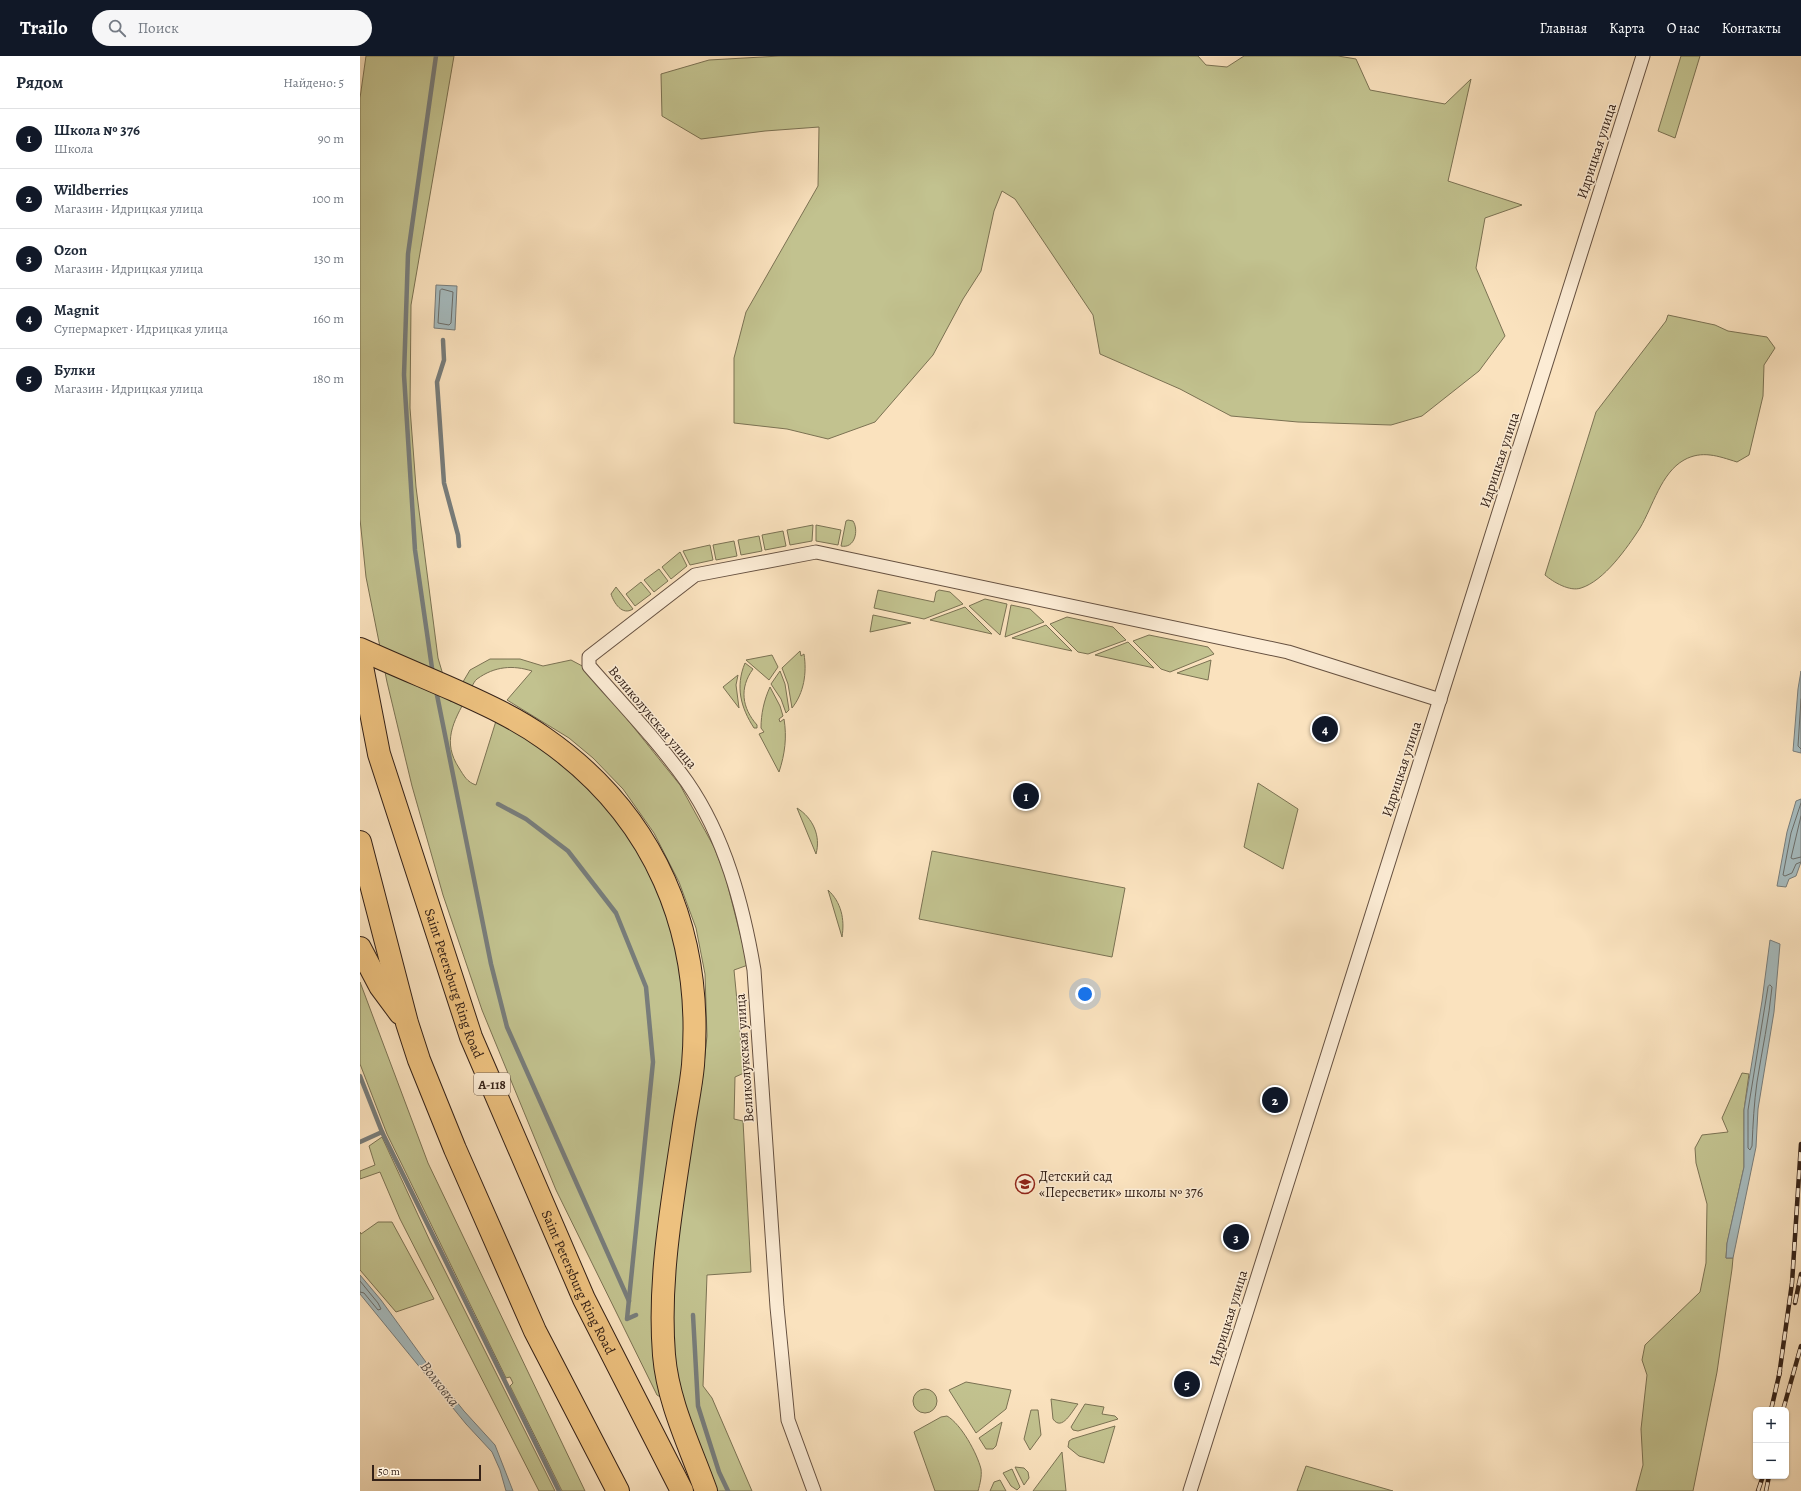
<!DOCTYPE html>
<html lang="ru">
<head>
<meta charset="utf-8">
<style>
	body { margin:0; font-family:Alegreya,serif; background:#f6f6f7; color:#1f2937 }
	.controls { position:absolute; right:12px; bottom:12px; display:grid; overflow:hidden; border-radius:6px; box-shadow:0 1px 3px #0004 }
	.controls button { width:36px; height:36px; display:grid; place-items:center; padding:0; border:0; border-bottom:1px solid #e0e1e3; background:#fff; color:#1f2937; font:20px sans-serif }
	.scale { position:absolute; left:12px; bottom:10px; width:109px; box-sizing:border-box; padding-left:4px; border:2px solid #342117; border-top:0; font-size:11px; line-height:14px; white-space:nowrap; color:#342117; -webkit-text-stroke:3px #fcecd5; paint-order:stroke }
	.you { position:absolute; left:725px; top:938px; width:14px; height:14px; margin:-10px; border:3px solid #fff; border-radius:50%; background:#1a73e8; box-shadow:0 0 0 6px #1a73e833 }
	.badge { display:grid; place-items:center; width:26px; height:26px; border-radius:50%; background:#111827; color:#fff; font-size:13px; font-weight:700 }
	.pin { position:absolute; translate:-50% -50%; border:2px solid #fff; box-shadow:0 1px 4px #0006 }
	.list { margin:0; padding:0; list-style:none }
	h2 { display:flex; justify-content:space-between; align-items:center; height:52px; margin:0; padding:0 16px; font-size:17px }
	h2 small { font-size:13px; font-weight:400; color:#747a83 }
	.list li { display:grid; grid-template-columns:26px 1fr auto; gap:12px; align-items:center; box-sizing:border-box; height:60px; padding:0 16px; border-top:1px solid #e0e1e3 }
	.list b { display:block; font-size:15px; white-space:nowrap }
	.list p { margin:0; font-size:13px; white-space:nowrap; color:#747a83 }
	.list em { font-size:13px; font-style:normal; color:#747a83 }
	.icon { flex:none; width:22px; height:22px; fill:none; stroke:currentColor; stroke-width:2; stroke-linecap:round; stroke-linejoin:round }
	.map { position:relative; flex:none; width:1441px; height:1435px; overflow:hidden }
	header { display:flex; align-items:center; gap:24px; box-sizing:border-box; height:56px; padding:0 20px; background:#111827; color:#fff }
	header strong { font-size:19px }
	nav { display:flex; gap:22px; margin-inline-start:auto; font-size:14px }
	.search { width:280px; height:36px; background:#f6f6f7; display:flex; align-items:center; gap:10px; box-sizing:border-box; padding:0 14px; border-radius:22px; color:#747a83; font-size:15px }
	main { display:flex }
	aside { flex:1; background:#fff }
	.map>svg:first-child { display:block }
</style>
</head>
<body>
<header>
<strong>Trailo</strong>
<div class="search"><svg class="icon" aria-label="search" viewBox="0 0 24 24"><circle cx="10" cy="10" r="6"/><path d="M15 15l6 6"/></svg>Поиск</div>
<nav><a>Главная</a><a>Карта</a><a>О нас</a><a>Контакты</a></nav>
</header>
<main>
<aside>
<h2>Рядом<small>Найдено: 5</small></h2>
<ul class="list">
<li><span class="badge">1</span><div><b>Школа № 376</b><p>Школа</p></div><em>90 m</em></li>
<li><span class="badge">2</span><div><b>Wildberries</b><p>Магазин · Идрицкая улица</p></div><em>100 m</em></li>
<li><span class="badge">3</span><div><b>Ozon</b><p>Магазин · Идрицкая улица</p></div><em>130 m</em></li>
<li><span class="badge">4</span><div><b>Magnit</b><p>Супермаркет · Идрицкая улица</p></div><em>160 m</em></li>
<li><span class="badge">5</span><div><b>Булки</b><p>Магазин · Идрицкая улица</p></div><em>180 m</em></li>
</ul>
</aside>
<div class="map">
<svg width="1441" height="1435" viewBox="0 0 1441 1435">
	<rect width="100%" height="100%" fill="#fae2be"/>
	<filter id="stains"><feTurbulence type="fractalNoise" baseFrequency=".005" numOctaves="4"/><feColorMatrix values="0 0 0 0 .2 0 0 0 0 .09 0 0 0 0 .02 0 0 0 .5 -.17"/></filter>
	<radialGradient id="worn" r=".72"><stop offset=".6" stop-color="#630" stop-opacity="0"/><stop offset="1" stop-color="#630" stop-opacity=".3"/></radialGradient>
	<!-- green -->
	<g fill="#c2c28f" stroke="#7b7253">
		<path d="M6,0H94L51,249L50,352L56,431L78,602L91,646L110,614L130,603H160L183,610L211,604L226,612L320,729L354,791L365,819L388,909L374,914L384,1017L375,1021L374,1063L383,1065L391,1216L347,1219L343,1330L352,1342L392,1435H352L325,1368L314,1298L312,1225L327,1105L342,1027L347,980L345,918L336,872L319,826L294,777L263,733L233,702L209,682L147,644L172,615C153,609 135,610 117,623C113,626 110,636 107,641C93,666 82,686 99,712C104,720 107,726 116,729L136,665L185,691L261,766L305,842L328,950L302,1342L297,1339L196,1134L122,954L83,839L52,730L27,626L6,521L0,463V42Z"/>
		<path d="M420,0H838L846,9L867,11L884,0H978L996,3L1010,34L1085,48L1111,23L1088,125L1162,149L1125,162L1116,212L1145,280L1119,315L1062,360L1031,369L938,366L871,360L820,333L740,298L733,259L655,143L642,135L634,155L621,215L603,243L573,299L515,366L468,383L427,373L374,367V302L386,256L458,130L459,71L405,75L341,83L302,60L301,18L349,4Z"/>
		<path d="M1321,0H1340L1315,82L1298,75Z"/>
		<path d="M1308,259L1355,269L1368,275L1407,281L1415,292L1404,309L1403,340L1389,399L1377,406C1358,400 1342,394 1324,404C1301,417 1293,450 1280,472C1267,492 1244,525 1221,532C1210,536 1193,526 1185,519L1236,356L1306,265Z"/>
		<path d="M488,464L493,465C499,474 495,493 481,490L486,465Z"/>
		<path d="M453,469L452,485L430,489L427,474Z"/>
		<path d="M456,469L481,474L478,489L456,485Z"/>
		<path d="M423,475L426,490L405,494L402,479Z"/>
		<path d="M399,480L402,495L381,499L378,484Z"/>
		<path d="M374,485L377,500L356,504L353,489Z"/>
		<path d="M350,489L353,504L330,509L323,495Z"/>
		<path d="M320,496L327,510L311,523L302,511Z"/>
		<path d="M299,513L308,525L294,536L284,524Z"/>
		<path d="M281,526L291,538L275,550L266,538Z"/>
		<path d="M256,531L273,553C262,560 254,547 251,538Z"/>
		<path d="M518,534L574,546L576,536L579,534L590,536L603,548L564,563L514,552Z"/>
		<path d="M625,543L647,548L640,579L609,550Z"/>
		<path d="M651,549L670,553L684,566L645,581Z"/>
		<path d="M605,551L632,578L570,564Z"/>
		<path d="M513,559L551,567L510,576Z"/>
		<path d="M707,561L753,571L766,584L728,598L718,596L690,568Z"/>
		<path d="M686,569L712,595L652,582Z"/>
		<path d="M789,579L848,591L854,598L810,616L801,613L773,585Z"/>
		<path d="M768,586L794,612L735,599Z"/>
		<path d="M440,595L441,600L444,598C447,617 444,637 432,652L428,628L422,612Z"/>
		<path d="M412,599L418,611L409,624L386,604Z"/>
		<path d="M851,604L848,624L817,617Z"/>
		<path d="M385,607L393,613C379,632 382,652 397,669V672H394C381,652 375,631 385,607Z"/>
		<path d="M420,615L425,628L429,654L426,657L421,643L411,628Z"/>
		<path d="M378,619L376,629L379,652L363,631Z"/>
		<path d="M410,631L420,650L423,660L419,663L420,666L424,663C427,681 425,698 419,716L399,678L404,676L401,672C401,658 404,644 410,631Z"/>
		<path d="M898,727L938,753L923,813L884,791Z"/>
		<path d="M437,752C453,762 461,780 456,798Z"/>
		<path d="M572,795L765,832L752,901L559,863Z"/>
		<path d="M468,834C481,846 485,863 482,881Z"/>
		<path d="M0,926L68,1107L225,1435H202L150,1330L153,1327L150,1321L146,1322L27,1078L0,1008Z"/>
		<path d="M1382,1017L1389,1018L1384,1054V1111L1367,1188L1366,1202H1373L1372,1213L1357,1316L1333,1435H1276L1283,1409L1281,1373L1287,1319L1282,1304L1285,1289L1340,1236L1346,1207L1347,1148L1336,1107L1335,1092L1342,1079L1368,1076L1362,1062Z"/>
		<path d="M22,1081L70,1185L195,1435H179L40,1163L20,1116L0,1123V1115L15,1109L9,1090Z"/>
		<path d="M18,1166H32L74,1243L36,1256L0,1214V1176L1,1178Z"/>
		<path d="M606,1326L651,1334L646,1353L616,1377L589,1334Z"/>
		<circle cx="565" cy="1345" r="12"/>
		<path d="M691,1343L718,1348C712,1355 702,1376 693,1363Z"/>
		<path d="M725,1348L744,1351L742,1358L755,1360L758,1363L718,1375L713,1374L711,1371Z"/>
		<path d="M671,1354H678L681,1379L670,1394L664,1383Z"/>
		<path d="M587,1360C601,1368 617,1397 621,1413C622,1420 620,1428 618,1435H575L554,1376L581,1361Z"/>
		<path d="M642,1366L636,1390L633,1393H626L619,1382Z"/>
		<path d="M755,1370L744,1407L719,1400L708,1391L709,1385L712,1383Z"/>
		<path d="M702,1396L706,1435H673Z"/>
		<path d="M946,1410L1033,1435H937Z"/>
		<path d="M655,1411L664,1412L668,1416L669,1422L664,1429Z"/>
		<path d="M652,1413L660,1431L657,1434L651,1430L643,1417Z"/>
		<path d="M640,1424L646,1435H630L634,1426Z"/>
	</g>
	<!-- water -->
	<g fill="#a5babd" stroke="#787d7b">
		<path d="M76,229L97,230L95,274L74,272Z"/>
		<path d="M1441,615V697L1433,695L1438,633Z"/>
		<path d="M1441,743V806L1436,820L1429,823L1426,831L1417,830L1427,776L1436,745Z"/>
		<path d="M1410,884L1420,888L1414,956L1398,1053L1396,1091L1373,1202H1366L1367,1187L1384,1111V1054L1402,945Z"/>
		<path d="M0,1219L21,1244L76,1320L104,1355L135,1389L153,1435H146L140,1414L132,1396L106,1368L0,1238Z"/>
	</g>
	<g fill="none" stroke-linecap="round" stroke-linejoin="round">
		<!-- shore -->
		<g stroke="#6c6e6a" stroke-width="1">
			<path d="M82,233L93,236L91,267L89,269L78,267L80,235Z"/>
			<path d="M1441,643L1438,690L1441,693"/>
			<path d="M1441,747L1431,777L1423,819L1425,820L1432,817L1436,808L1441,806"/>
			<path d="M1441,760L1431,802L1433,803L1441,801"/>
			<path d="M1410,929L1412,931C1409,963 1402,994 1397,1026C1394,1047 1393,1068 1392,1090L1390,1094L1388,1092V1054L1408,931Z"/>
			<path d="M0,1225L18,1247L21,1253L18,1254L4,1237L0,1236"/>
		</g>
		<!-- stream -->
		<g stroke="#787d7b" stroke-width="4.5">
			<path d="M83,284L84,304L77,326L84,427L98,479L99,490"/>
			<path d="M73,619L55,494L44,319L48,198L76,0"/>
			<path d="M76,634L131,908L147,971L269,1245"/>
			<path d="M138,748L166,763L208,795L256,857L286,931L293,1006L267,1263L276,1259"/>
			<path d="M0,1020L22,1076L199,1435"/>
			<path d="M0,1086L22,1076"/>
			<path d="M333,1259L338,1350L359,1416L368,1435"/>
		</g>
		<!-- street casing -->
		<g stroke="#665141" stroke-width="15">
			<g id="street">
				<path d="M454,1435L428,1364L417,1251L394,914C383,849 365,781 327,726C298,685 262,648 229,610V601L335,519L456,496L928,596L1080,644"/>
				<path d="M830,1435L1283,0"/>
			</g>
		</g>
		<!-- highway casing -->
		<g stroke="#342117" stroke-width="24">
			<g id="highway">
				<path d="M0,593C31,607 62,620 94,634C125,648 156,662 184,682C295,759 344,876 333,1009C331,1031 326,1053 323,1075C312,1149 298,1224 304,1299C308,1347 330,1390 346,1435"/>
				<path id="s1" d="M0,600L19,698L111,981L224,1243L322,1435"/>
				<path d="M0,786L47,967L59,1004L95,1093L175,1275L258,1435"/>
				<path d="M0,892L20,930L40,957"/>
			</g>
		</g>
		<!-- street -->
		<use href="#street" stroke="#fcecd5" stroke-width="13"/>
		<!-- highway -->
		<use href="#highway" stroke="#edc17f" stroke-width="22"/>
		<!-- rail casing -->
		<g stroke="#342117" stroke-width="4.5">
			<g id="rail">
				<path d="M1435,1247L1441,1218"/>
				<path d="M1419,1320L1432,1227L1441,1088"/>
				<path d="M1411,1354L1420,1315"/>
				<path d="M1423,1354L1441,1290"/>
				<path d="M1398,1435L1403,1420"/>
				<path d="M1406,1435L1409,1420"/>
			</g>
		</g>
		<!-- rail -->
		<use href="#rail" stroke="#fcecd5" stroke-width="3" stroke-dasharray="9" stroke-linecap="butt"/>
	</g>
	<!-- icons -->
	<defs>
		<g id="school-ring" transform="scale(1)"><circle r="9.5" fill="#fcecd5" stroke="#8f2418" stroke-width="1.5"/><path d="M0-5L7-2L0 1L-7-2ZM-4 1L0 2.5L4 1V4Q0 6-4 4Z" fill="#8f2418"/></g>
	</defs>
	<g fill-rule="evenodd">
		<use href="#school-ring" x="665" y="1128"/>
	</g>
	<g text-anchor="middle" stroke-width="3" stroke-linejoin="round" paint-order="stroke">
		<!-- shield labels -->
		<rect fill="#fcecd5" stroke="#705e50" stroke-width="1" x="114" y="1017" width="36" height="22" rx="3"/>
		<g font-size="13" font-weight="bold" fill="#342117">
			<text x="132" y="1033">А-118</text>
		</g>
		<!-- street labels -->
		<g font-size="14" fill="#342117" stroke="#fcecd5">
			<text transform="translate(1236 95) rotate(-72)" y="5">Идрицкая улица</text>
			<text transform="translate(1139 404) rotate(-72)" y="5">Идрицкая улица</text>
			<text transform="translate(293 661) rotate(50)" y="5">Великолукская улица</text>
			<text transform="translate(1041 713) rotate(-72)" y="5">Идрицкая улица</text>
			<text dy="5" stroke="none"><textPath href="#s1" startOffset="341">Saint Petersburg Ring Road</textPath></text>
			<text transform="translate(384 1002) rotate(-94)" y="5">Великолукская улица</text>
			<text dy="5" stroke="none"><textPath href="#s1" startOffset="665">Saint Petersburg Ring Road</textPath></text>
			<text transform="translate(868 1262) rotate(-73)" y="5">Идрицкая улица</text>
		</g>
		<!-- poi labels -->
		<g font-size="14" fill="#342117" stroke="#fcecd5" text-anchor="start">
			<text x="679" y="1125">Детский сад<tspan x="679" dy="16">«Пересветик» школы № 376</tspan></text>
		</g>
		<!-- water labels -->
		<g font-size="15" font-style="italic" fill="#564f49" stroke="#fcecd5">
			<text transform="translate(80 1328) rotate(52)" y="5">Волковка</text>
		</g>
	</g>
	<rect width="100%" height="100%" filter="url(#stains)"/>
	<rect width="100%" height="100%" fill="url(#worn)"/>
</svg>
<div class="controls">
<button>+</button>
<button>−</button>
</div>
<div class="scale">50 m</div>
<div class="you"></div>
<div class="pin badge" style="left:666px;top:740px">1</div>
<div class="pin badge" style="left:915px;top:1044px">2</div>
<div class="pin badge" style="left:876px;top:1181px">3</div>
<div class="pin badge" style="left:965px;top:673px">4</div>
<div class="pin badge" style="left:827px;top:1328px">5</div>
</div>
</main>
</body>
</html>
